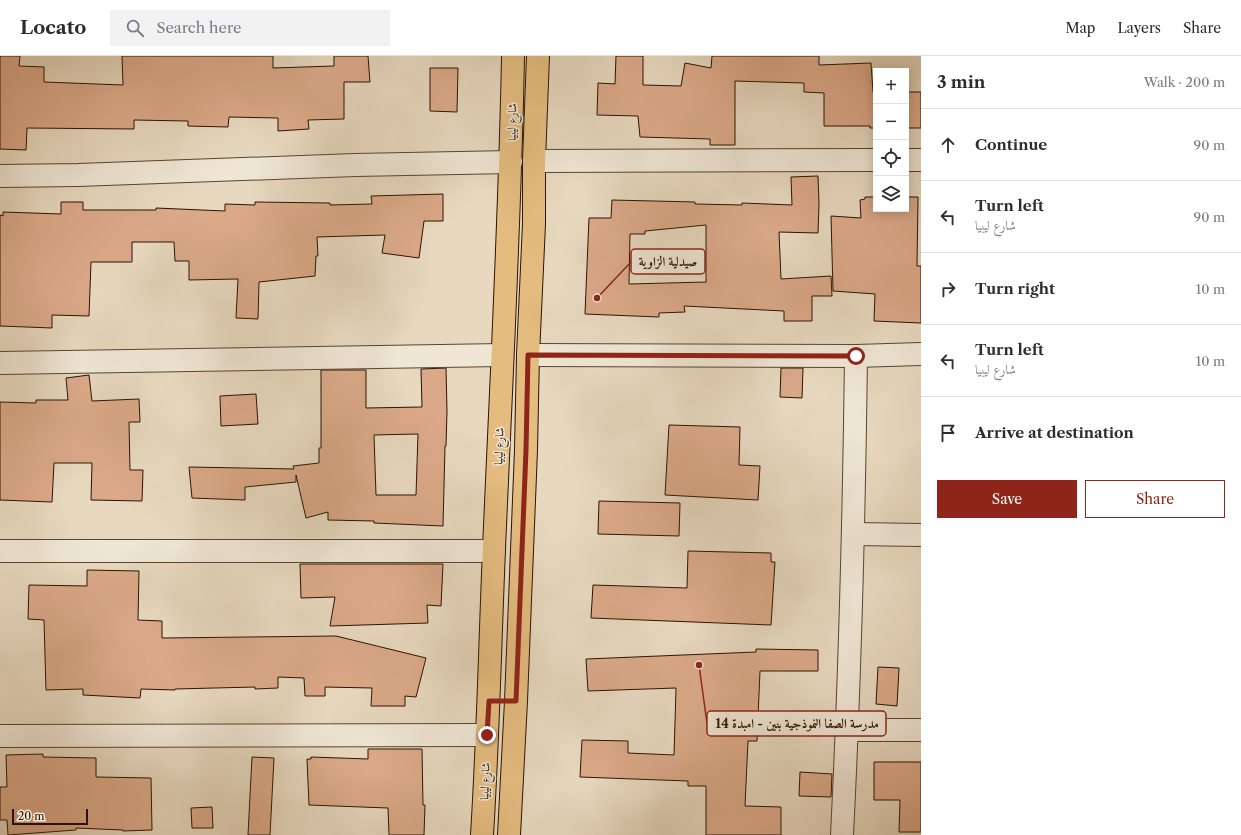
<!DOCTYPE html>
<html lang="en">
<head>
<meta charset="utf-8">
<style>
	body { margin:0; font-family:"Libre Caslon Text",Amiri,serif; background:#f2f2f3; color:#2b2b33 }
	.controls { position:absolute; right:12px; top:12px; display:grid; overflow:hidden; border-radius:0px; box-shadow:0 2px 10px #0003 }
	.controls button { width:36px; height:36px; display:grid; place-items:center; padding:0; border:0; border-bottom:1px solid #e1e1e2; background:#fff; color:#2b2b33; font:20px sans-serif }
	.scale { position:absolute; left:12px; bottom:10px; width:76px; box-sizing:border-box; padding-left:4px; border:2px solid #291400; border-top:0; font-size:11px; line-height:14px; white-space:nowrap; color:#291400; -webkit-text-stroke:3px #efe6d5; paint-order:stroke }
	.stop { position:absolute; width:12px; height:12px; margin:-9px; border:3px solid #8f2418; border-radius:50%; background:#fff }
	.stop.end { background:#8f2418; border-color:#fff; box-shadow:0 1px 4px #0008 }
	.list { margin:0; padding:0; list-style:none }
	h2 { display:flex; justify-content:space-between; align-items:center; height:52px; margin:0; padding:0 16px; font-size:17px }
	h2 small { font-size:13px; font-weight:400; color:#7c7c81 }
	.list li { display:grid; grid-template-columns:26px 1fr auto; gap:12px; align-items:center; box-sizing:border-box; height:72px; padding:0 16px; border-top:1px solid #e1e1e2 }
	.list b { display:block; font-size:15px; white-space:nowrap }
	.list p { margin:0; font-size:13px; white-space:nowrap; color:#7c7c81 }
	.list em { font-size:13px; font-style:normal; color:#7c7c81 }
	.actions { display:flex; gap:8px; padding:12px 16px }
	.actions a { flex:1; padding:9px 0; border:1px solid #8f2418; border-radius:0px; text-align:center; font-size:14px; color:#8f2418 }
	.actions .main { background:#8f2418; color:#fff }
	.icon { flex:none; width:22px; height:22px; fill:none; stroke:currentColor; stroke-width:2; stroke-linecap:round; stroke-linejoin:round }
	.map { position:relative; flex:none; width:921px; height:779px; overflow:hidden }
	header { display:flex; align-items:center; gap:24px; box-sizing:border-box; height:56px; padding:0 20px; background:#fff; border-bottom:1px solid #e1e1e2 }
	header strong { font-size:19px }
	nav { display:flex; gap:22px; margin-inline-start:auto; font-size:14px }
	.search { width:280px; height:36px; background:#f2f2f3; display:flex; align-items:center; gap:10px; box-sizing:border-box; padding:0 14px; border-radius:0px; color:#7c7c81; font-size:15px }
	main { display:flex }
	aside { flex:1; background:#fff }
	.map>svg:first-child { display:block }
</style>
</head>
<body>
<header>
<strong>Locato</strong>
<div class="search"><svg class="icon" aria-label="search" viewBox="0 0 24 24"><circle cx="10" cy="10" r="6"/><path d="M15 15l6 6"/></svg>Search here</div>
<nav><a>Map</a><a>Layers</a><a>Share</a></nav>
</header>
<main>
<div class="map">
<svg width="921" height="779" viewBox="0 0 921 779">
	<rect width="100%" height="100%" fill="#e7d8bf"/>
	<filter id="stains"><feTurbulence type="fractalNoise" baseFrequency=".005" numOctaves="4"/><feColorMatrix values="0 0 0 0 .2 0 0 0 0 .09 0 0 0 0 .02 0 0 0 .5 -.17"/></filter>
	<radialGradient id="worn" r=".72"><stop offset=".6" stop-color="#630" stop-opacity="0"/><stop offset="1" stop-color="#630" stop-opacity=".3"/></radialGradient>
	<!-- building -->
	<g fill="#dba989" stroke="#291400" fill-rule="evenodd">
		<path d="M0,0H20L19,10L44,11V26L123,29L122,0H273V12L334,10V0H368L370,26H344V63L308,64L309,73L278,75V62L229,61L228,71L188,70V65L134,64V73L27,72L26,94L0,93Z"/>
		<path d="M616,0H643V29L681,30L685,7L711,12L712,0H819V9L871,7L873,36H876V72H870V70H824V37L804,36V27L735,25V89H710V83L640,81L638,60L597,59L598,27L615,28Z"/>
		<path d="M430,12H458L457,56L430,55Z"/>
		<rect x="906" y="36" width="15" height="36"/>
		<path d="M818,120L819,148L818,177L779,176L781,223L831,220L832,240H812V265H784V255L684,250L685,256L659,257V261L585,258L589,162H611L612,144L695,146V148L742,149V147L792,149L791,121ZM706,169V226L629,228L630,178H645V175Z"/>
		<path d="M443,138V165H424L419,202L382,197L385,179L317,181L318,200H316L315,220L259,226L258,263L236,262L238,223L189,224V205H175L174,186H132V206H91L89,260L52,259V272L0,270V159L3,160V156L61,158V146H83V154H156V152L225,155V148L255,149V146L330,147V149L372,148L371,140Z"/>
		<path d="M865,141H876V153H906V141H918L917,210H921V267L874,265L875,238L833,235L831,160L861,162L860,144L865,143Z"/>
		<path d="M446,312L447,355L446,390H445L443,470L374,467V465L328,464V456L306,462L296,419V426L245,431V444L192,442L189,411L294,413L293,410L319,407V392H321V314H366V352L422,351L421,313ZM418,378L416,439H376L374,379Z"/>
		<path d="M781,312H803L802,342L780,341Z"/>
		<path d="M89,319L92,345L139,343L140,366H129L130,414H143L142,445L91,444L92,407H54L52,446L0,444V346L36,347V344H68L66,322Z"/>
		<path d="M256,338L258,368L221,370L220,340Z"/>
		<path d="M669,369L740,371L739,409L760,410L758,444L665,439Z"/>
		<path d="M599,445L680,447L679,480L598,478Z"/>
		<path d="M688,495L771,497V506H775L771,569L591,562L593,529L687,532Z"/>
		<path d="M300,508H443L441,550L427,549L428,567L330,570L335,541L301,542Z"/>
		<path d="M87,514L139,515L138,564L162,565V582L336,580L426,602L416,641L405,640V650H371L372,632L325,631V640H305L304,622L278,621V632L255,633V631L175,633V634L141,633L140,642L83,639V633L46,634L44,564L28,563L29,529L87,530Z"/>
		<path d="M756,593L818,594V615H760L757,685H748L745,750L781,751V779H706V730H688V725L580,721L582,684L628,685V697L674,699L676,632L588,635L586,603L756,596Z"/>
		<path d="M878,611L899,612L897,650L876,648Z"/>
		<path d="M368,693H422L423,749H425L424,779H389L388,752L309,749L307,703H311V701L368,703Z"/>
		<path d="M43,698V701L96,702V721L151,722L152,774L123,775V774L76,772V774L8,779L7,764H0V731H7L6,699Z"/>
		<path d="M252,701L274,702L270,779H248Z"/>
		<path d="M874,706H921V776H899L900,744H874Z"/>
		<path d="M800,716L832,718L831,741L799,740Z"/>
		<path d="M212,751L213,772H192L191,752Z"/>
	</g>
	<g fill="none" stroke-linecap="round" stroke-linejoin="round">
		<!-- minor casing -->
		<g stroke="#584530" stroke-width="24">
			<g id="minor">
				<path d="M906,104H921"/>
				<path d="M534,105L876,104"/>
				<path d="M0,120L78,119L355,109L511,106"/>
				<path d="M528,299L856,300L921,298"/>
				<path d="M0,307L502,299"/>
				<path d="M854,478L921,479"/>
				<path d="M0,495H494"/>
				<path d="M848,674H921"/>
				<path d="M0,680L487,679"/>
				<path d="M842,779C850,620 854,460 856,300"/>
			</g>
		</g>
		<!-- major casing -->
		<g stroke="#291400" stroke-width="24">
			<g id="major">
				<path d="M482,779C488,684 490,589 494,493C501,329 510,165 513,0"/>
				<path d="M509,779L516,645L526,394L528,299L534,168V105L538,0"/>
			</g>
		</g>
		<!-- minor -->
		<use href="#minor" stroke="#efe6d5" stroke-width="22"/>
		<!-- major -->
		<use href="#major" stroke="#e4bc80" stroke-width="22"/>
	</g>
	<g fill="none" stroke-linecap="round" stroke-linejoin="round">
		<!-- route -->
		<path stroke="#8f2418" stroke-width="5" d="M487,679L489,645H516L526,394L528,299L856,300"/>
	</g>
	<g text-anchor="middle" stroke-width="3" stroke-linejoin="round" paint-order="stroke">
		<!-- street labels -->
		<g font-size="12" fill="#291400" stroke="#efe6d5">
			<text transform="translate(512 66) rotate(-89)" y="4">شارع ليبيا</text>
			<text transform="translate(499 390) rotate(-88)" y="4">شارع ليبيا</text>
			<text transform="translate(485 725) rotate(-88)" y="4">شارع ليبيا</text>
		</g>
	</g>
	<!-- callouts -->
	<path fill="none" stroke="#8f2418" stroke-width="1.5" d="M597 242L631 206M699 609L707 667"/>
	<g fill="#8f2418" stroke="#efe6d5" stroke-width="1.5">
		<circle cx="597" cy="242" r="4"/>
		<circle cx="699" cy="609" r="4"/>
	</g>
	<g fill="#efe6d5" stroke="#8f2418" stroke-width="1.5">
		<rect x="631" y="193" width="74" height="25" rx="4"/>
		<rect x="707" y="655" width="179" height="25" rx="4"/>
	</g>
	<g font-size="13" text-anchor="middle" font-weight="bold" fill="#291400">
		<text x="668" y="210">صيدلية الزاوية</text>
		<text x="797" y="672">مدرسة الصفا النموذجية بنين - امبدة 14</text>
	</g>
	<rect width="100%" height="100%" filter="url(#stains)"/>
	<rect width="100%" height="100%" fill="url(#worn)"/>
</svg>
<div class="controls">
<button>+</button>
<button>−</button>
<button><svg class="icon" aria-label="locate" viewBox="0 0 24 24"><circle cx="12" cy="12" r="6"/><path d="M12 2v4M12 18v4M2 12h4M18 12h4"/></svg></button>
<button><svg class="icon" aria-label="layers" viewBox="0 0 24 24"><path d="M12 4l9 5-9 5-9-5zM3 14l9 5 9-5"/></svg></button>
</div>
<div class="scale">20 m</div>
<div class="stop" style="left:856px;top:300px"></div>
<div class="stop end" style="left:487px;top:679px"></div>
</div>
<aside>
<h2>3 min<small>Walk · 200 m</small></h2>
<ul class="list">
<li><svg class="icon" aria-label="ahead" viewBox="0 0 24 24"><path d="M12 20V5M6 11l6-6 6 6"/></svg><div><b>Continue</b></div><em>90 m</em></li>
<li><svg class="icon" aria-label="left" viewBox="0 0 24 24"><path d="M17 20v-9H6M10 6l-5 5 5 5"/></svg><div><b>Turn left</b><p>شارع ليبيا</p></div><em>90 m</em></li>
<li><svg class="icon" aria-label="right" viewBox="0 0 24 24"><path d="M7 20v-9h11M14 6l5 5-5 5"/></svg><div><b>Turn right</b></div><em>10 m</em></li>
<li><svg class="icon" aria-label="left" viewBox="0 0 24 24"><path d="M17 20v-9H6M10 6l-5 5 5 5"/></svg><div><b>Turn left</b><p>شارع ليبيا</p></div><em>10 m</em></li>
<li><svg class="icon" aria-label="arrive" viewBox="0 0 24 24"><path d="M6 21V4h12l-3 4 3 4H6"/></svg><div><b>Arrive at destination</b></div></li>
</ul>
<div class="actions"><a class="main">Save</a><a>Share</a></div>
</aside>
</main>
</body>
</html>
